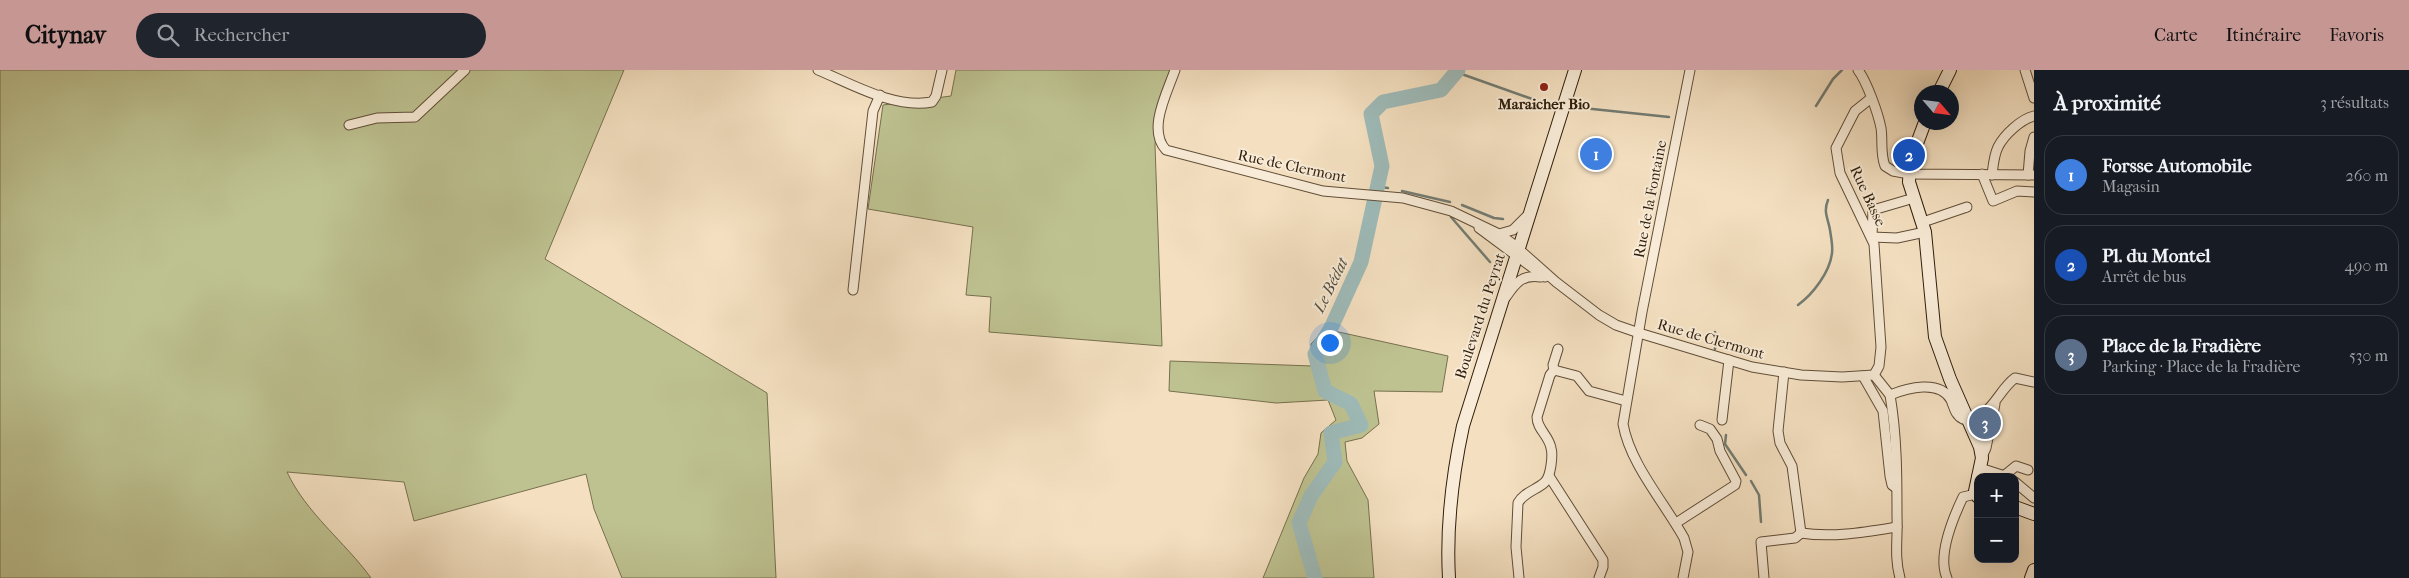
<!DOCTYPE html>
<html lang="fr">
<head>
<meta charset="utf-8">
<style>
	body { margin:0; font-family:"IM FELL French Canon",serif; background:#20242c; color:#f1f3f6 }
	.controls { position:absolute; right:15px; bottom:15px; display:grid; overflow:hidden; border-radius:10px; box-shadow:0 5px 20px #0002 }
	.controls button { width:45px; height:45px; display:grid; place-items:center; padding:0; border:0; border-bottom:1px solid #363941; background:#171b24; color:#f1f3f6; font:25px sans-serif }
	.compass { position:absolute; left:1914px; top:15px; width:45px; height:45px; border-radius:50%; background:#171b24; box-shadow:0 5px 20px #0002; rotate:118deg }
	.you { position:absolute; left:1329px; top:272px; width:18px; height:18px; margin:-12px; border:4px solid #fff; border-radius:50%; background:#1a73e8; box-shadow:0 0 0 8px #1a73e833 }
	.badge { display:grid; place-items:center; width:32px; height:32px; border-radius:50%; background:#c59692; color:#fff; font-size:16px; font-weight:700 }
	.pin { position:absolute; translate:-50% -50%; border:2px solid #fff; box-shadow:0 1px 5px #0006 }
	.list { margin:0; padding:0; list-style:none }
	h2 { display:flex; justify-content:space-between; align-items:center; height:65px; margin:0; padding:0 20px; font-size:21px }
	h2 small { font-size:16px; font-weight:400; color:#9ea1a6 }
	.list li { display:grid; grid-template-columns:32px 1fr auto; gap:15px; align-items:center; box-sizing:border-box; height:80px; margin:0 10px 10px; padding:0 10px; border:1px solid #363941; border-radius:20px }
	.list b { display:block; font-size:19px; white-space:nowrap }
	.list p { margin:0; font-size:16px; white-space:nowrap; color:#9ea1a6 }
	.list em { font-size:16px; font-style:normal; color:#9ea1a6 }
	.icon { flex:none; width:28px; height:28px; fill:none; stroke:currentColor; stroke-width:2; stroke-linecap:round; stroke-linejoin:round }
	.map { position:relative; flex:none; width:2034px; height:508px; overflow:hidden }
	header { display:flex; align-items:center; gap:30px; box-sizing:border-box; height:70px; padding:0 25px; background:#c59692; color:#111 }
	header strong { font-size:24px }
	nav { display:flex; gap:28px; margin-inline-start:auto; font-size:18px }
	.search { width:350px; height:45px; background:#20242c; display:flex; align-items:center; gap:12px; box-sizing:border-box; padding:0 18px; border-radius:28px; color:#9ea1a6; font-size:19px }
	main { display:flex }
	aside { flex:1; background:#171b24 }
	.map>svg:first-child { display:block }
</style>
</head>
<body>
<header>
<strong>Citynav</strong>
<div class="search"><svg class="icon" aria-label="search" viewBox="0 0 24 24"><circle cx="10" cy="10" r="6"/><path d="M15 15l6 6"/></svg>Rechercher</div>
<nav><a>Carte</a><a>Itinéraire</a><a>Favoris</a></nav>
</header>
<main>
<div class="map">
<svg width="2034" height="508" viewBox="0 0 2034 508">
	<rect width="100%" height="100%" fill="#f4e0c1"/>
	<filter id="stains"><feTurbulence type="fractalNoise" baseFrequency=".004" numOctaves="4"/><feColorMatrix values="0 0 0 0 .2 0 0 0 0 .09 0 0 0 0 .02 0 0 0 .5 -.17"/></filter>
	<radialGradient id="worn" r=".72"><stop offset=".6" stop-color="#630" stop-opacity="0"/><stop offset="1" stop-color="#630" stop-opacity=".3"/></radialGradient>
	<!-- green -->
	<g fill="#bec291" stroke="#77704e">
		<path d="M0,0H624L545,189L767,323L776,508H622L594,439L586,404L414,451L404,412L287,402C306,443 345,472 371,508H0Z"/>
		<path d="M956,0H1172L1160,32L1155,75L1162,276L989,262L991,227L966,225L973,157L868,139L883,35L951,26Z"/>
		<path d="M1325,259L1448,286L1442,322L1374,321L1379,354L1362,368L1345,372L1347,391L1368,430L1374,508H1263L1304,408L1318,384L1321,363L1336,350L1328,330L1276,333L1169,321L1170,291L1313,296L1311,274Z"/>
	</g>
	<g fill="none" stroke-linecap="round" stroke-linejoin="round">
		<!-- stream -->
		<g stroke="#727c73" stroke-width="2.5">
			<path d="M1456,2L1535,30"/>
			<path d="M1816,36L1833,9L1842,0"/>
			<path d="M1583,38L1669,47"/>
			<path d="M1402,121L1450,132"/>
			<path d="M1380,124L1381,117L1388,118"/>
			<path d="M1462,135L1494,148L1503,149"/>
			<path d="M1451,147L1490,192"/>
			<path d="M1798,235C1813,224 1830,202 1832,183C1833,176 1831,167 1830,160C1828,148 1823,142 1828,130"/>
			<path d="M1715,262V279"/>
			<path d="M1726,365L1725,374L1746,405"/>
			<path d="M1751,411L1759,425L1761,452"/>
		</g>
		<!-- river -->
		<path stroke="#9ebbb9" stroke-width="15" d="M1315,508L1299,453L1311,426L1335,392L1331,363L1361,355L1351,334L1325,321L1315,284L1331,258L1361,192L1382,96L1371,44L1383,32L1441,20L1458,0"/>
		<!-- street casing -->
		<g stroke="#614e38" stroke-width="11">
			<g id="street">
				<path d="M818,0C852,14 894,39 932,32L936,26L942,0"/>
				<path d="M1175,0C1167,23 1147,60 1166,80L1323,121L1403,128L1451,141L1499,164L1513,174L1556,212L1599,245L1616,255L1639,263L1752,297L1801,305L1842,307L1874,305L1890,325C1907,318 1940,309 1951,330C1954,337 1955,345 1963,349C1991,351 1997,321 2015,308L2034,312"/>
				<path d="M1858,0C1867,12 1878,43 1881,58C1883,71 1880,83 1885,96L1893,101L1909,104L2034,105"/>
				<path d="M2025,0L2034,28"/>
				<path d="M1870,29L1855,41L1836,78L1840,103L1874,174L1881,277L1879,296L1874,305"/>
				<path d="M349,55L377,48L415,47L465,0"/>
				<path d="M1982,104L1993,131L2017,121L2034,122"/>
				<path d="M1992,105C1993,96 1994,85 1998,77C2004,65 2021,49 2034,46"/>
				<path d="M2028,105L2030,81L2034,67"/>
				<path d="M1914,128L1873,140L1872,167L1897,168L1925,162"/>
				<path d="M1923,152L1967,137"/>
				<path d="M1479,158L1545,207"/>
				<path d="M1499,164L1513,160L1528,145"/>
				<path d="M853,220L873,41L880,25"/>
				<path d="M1506,227C1516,212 1523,204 1541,207"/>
				<path d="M1554,300L1553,295L1558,279"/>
				<path d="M1784,302L1778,361L1780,373L1792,396L1801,463"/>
				<path d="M1863,306L1883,341L1890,406L1892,415L1896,418"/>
				<path d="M1890,325C1897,366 1897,406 1897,447C1898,468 1894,487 1900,508"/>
				<path d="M1722,350L1729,290"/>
				<path d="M1982,387L1986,378L1995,334"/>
				<path d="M1980,398L2008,407"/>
				<path d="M2005,405L2016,396L2028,400"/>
				<path d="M1549,406L1603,490V497L1599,508"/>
				<path d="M2015,412L2034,428"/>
				<path d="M1676,453L1735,415L1736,411L1720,381L1717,369L1710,359L1700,355"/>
				<path d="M1801,463C1833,468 1866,462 1897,457"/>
				<path d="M1519,508L1516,477L1518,433C1524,422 1537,420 1545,412C1551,406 1553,385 1551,378C1549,366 1537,359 1537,347L1550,305L1554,300L1577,306L1589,321L1626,331"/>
				<path d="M1683,508L1688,482L1684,468C1664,432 1630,394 1623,354L1642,242L1690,0"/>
				<path d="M1764,508L1761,472L1795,468L1801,463"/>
				<path d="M1947,508C1937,486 1953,448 1963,427L1976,424"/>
			</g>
		</g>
		<!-- secondary casing -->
		<g stroke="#301e0b" stroke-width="14">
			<g id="secondary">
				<path d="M1939,22L1950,0"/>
				<path d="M1925,52L1910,92L1909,112L1925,162L1935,267L1950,309L1980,377L1982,388L1978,407"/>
				<path d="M1978,407L1975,421L1978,427"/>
				<path d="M2015,437L2034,444"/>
				<path d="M1449,508C1446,456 1452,407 1463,356L1575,0"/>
				<path d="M2031,508L2034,500"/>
			</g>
		</g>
		<!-- street -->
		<use href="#street" stroke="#f8ebd7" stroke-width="9"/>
		<!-- secondary -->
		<use href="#secondary" stroke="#f8ebd7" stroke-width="12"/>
	</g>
	<!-- markers -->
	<circle fill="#8f2418" stroke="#f8ebd7" stroke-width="2" cx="1544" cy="17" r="5"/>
	<g text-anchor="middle" stroke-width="4" stroke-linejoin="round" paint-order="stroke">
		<!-- poi labels -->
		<g font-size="15" font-weight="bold" fill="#301e0b" stroke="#f8ebd7">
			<text x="1544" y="39">Maraicher Bio</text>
		</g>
		<!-- street labels -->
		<g font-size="15" fill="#301e0b" stroke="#f8ebd7">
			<text transform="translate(1292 96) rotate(12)" y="5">Rue de Clermont</text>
			<text transform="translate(1868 126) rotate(65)" y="5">Rue Basse</text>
			<text transform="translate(1650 129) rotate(-79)" y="5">Rue de la Fontaine</text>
			<text transform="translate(1480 246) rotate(-72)" y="5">Boulevard du Peyrat</text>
			<text transform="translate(1711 269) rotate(16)" y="5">Rue de Clermont</text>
		</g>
		<!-- water labels -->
		<g font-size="16" font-style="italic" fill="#514d3f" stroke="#f8ebd7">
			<text transform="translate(1330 215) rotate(-64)" y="6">Le Bédat</text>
		</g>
	</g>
	<rect width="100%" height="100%" filter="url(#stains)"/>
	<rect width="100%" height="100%" fill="url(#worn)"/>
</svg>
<div class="controls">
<button>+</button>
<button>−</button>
</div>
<svg class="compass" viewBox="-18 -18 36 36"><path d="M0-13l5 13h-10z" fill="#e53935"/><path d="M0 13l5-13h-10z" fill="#9ea1a6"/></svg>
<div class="you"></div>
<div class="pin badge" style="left:1596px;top:84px;background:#3f7fe0">1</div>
<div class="pin badge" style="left:1909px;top:85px;background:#1a4fb4">2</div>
<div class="pin badge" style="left:1985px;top:353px;background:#5c6f8a">3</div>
</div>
<aside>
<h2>À proximité<small>3 résultats</small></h2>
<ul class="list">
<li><span class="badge" style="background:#3f7fe0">1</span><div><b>Forsse Automobile</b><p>Magasin</p></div><em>260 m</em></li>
<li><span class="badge" style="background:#1a4fb4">2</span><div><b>Pl. du Montel</b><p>Arrêt de bus</p></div><em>490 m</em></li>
<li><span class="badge" style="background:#5c6f8a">3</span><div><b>Place de la Fradière</b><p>Parking · Place de la Fradière</p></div><em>530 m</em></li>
</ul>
</aside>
</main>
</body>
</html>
